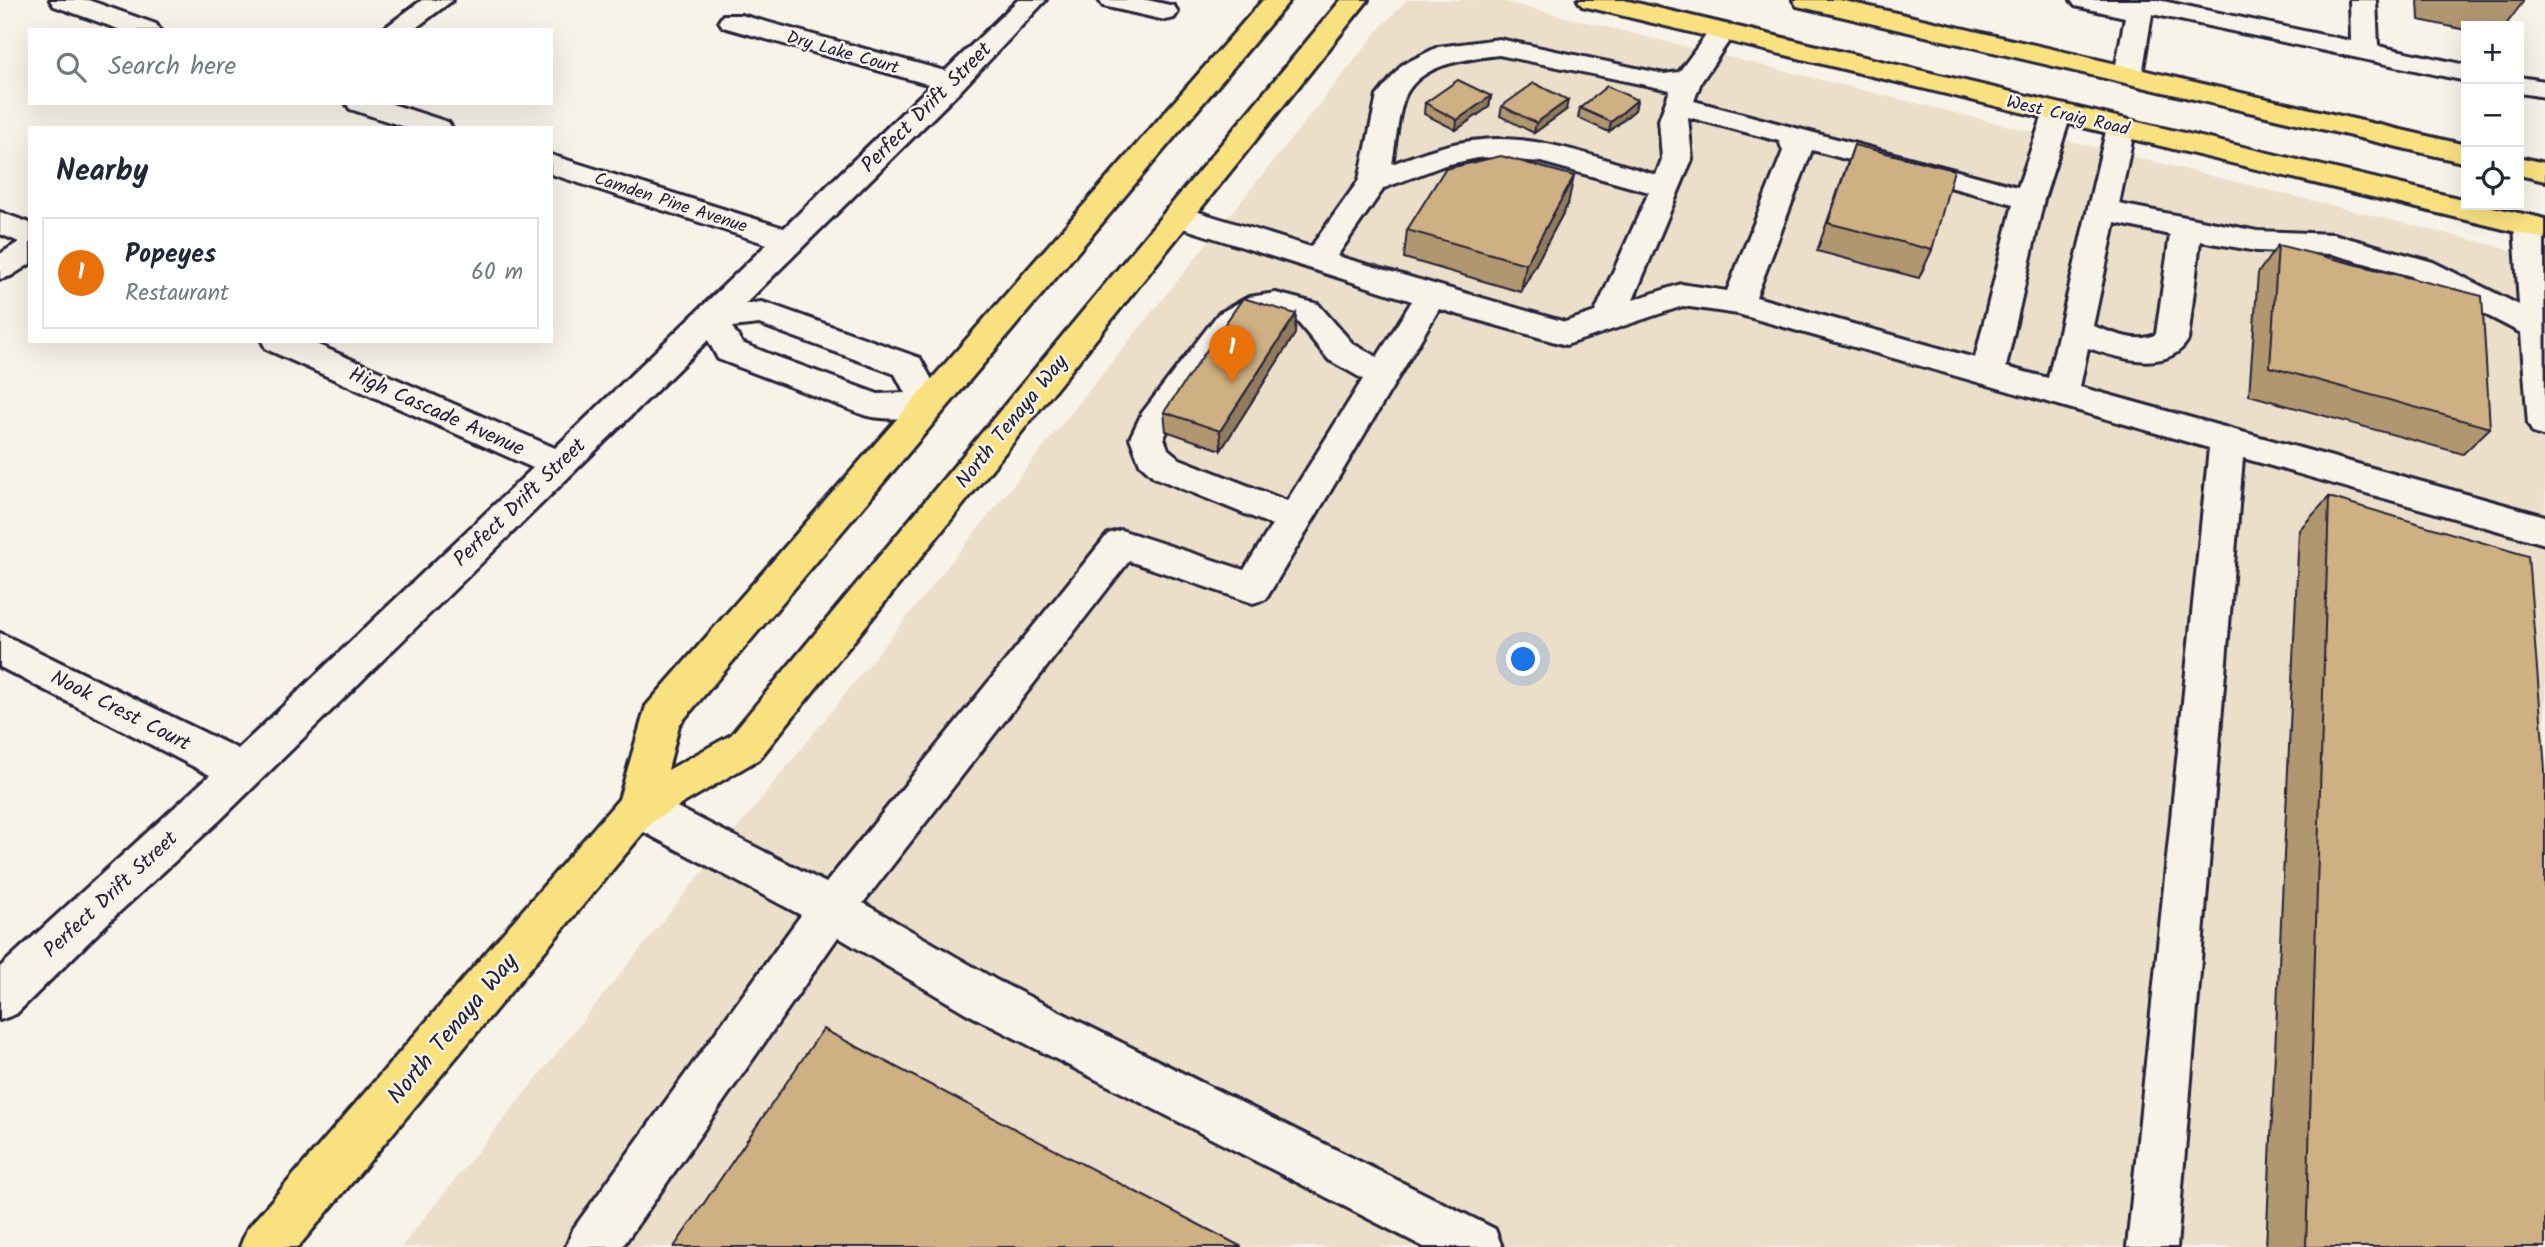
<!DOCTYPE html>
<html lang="en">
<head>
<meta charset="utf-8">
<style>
	body { margin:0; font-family:Kalam,sans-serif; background:#f2f2f3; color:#1f2937 }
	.controls { position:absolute; right:21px; top:21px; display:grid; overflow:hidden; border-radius:0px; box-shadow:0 7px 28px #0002 }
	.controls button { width:63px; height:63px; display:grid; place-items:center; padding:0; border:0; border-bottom:2px solid #e0e1e3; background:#fff; color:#1f2937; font:35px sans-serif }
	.you { position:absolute; left:1524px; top:660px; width:24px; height:24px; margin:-18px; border:5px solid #fff; border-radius:50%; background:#1a73e8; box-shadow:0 0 0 10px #1a73e833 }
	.badge { display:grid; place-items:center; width:46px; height:46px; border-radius:50%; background:#db2777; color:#fff; font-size:23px; font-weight:700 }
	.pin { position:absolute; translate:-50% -58px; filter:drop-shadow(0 2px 4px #0008) }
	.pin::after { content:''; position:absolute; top:37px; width:24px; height:21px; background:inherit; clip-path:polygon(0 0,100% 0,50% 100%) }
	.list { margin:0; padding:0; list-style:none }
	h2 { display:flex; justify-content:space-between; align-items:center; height:91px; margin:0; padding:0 28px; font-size:30px }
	h2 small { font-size:23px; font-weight:400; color:#747a83 }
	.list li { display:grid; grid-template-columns:46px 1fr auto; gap:21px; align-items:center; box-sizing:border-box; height:112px; margin:0 14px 14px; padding:0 14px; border:2px solid #e0e1e3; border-radius:0px }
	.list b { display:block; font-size:26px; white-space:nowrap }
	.list p { margin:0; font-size:23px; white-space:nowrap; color:#747a83 }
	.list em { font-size:23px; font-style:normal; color:#747a83 }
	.icon { flex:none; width:38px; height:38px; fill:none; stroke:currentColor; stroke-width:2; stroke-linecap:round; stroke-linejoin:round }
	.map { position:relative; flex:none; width:2545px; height:1247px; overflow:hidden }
	.search { position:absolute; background:#fff; box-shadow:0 7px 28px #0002; left:28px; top:28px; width:525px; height:77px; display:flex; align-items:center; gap:18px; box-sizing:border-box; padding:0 24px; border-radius:0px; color:#747a83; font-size:26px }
	.panel { position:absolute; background:#fff; box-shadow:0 7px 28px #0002; left:28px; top:126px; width:525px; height:217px; border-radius:0px }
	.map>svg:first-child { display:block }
</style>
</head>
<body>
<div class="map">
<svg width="2545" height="1247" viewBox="0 0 2545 1247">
	<rect width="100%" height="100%" fill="#f7f3e8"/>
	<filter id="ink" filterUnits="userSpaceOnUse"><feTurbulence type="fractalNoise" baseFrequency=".0143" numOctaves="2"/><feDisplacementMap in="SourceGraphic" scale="14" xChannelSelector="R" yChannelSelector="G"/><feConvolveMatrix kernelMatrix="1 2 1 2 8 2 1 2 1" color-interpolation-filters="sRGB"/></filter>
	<g filter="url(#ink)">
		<!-- built -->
		<path fill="#ebdfc9" d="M1406,0H1497L2545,258V1247H401L1377,32Z"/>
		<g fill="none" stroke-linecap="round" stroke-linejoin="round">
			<!-- minor casing -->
			<g stroke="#22223b" stroke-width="6">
				<g id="minor">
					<path d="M50,0H88L156,24L160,30H121L54,6Z"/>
					<path d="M422,0H453L413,30H382Z"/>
					<path d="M1018,0H1046L963,88L745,304L761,302L772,305L920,358L945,404L940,413C918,419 886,421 864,415L718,359L708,340L219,821L116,915L16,1014L0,1020V967L210,775L0,667V633L238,749L533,468L266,349L262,341H309L555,448L767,244L551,174V155L784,228L931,85L723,27L719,21L723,15H741L945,71ZM759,324L895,374L905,393L878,394L772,355L742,343L732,327Z"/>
					<path d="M1099,0H1147L1174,6L1178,12L1174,18L1165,20L1103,6Z"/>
					<path d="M2071,0H2158L2351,41L2350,0H2376L2378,46L2466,65V81L2152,14L2142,75L2138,81H2118L2114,75L2125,17L2075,6Z"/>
					<path d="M1722,24L1731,26L1735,32L1701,82L1694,101L2018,187L2044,112L2048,106L2058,104L2068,106L2072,112L2044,199L2006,367L2048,378L2107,127L2111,121L2121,118L2131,121L2135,127L2119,204L2257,231L2333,234L2433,262L2519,305L2514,225L2518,218L2529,215L2540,218L2544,225L2545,437L2533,433L2528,424L2521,333L2411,276L2332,254L2257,251L2200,241L2188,340C2168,374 2118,358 2088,348L2080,387L2545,516V544L2243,458L2177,1247H2127L2209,448L1738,314L1683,306L1566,345L1439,309L1266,599L1253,603L1129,561L863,903L998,981L1495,1229L1502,1247H1424L966,1013L838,937L622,1247H566L573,1229L801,915L623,821L617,808L623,795L638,789L653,795L826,883L1108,534L1121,530L1244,570L1272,525L1154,477L1140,464L1130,438L1142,413L1218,314L1249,297L1276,293L1318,304L1353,344L1377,357L1412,301L1167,223L1163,216L1167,209L1178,206L1189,209L1311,247L1359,180L1377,96L1402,65L1438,47L1499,39L1664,74L1679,72L1713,26ZM1499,55L1670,90L1659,120L1662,159L1656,175C1601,159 1539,134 1481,140C1450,142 1421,153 1392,164C1396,143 1397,119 1404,99C1418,63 1467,59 1499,55ZM1688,117L1779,141L1783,151L1727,291L1681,284L1633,300L1692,159ZM1812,150L2013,204L1975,358L1756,297ZM1482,157L1541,162L1649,192L1595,312L1565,322L1337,256L1384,188L1445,165ZM2115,223L2170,235L2156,334C2138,345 2111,332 2093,326ZM1266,315L1296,320L1329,360L1363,379L1287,501L1180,459L1168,449L1164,438L1169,427L1240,330Z"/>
					<path d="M2519,77L2545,81V97L2519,93Z"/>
					<path d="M346,103H389L448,122L452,128H408L350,109Z"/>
					<path d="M0,212L30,223V264L11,276L0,279V254L19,242L0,234Z"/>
				</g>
			</g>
			<!-- major casing -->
			<g stroke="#22223b" stroke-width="6">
				<g id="major">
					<path d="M1263,0H1290L679,725L668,770L731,735L1341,0H1368L759,759L653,821L298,1247H240L247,1229L619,799L646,706Z"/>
					<path d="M1578,0H1624L2466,200V205H2484L2545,219V239L1591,8L1582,6Z"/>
					<path d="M1793,0H1840L2466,145V163L1806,8L1797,6Z"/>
					<path d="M2519,157L2545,163V181L2519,175Z"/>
				</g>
			</g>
			<!-- minor -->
			<use href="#minor" fill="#f7f3e8" fill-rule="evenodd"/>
			<!-- major -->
			<use href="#major" fill="#fae180" fill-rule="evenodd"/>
		</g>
		<!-- wall -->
		<g fill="#b19770" stroke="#22223b" stroke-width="2">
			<path d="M2418,0H2523V2L2505,26H2466V30L2419,20Z"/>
			<path d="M1491,96L1489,107L1456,130L1424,114L1425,103Z"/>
			<path d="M1637,100L1635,110L1609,132L1578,118L1580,108Z"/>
			<path d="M1502,106L1566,110L1534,133L1500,116Z"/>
			<path d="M1854,145L1932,250L1919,278L1817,251L1844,173Z"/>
			<path d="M1568,204L1521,292L1404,258L1407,230Z"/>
			<path d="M2278,245L2490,428L2463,454L2249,395L2258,273Z"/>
			<path d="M1295,334L1221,450L1166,431L1164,412Z"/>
			<path d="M2329,497L2545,1247H2266L2299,530Z"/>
		</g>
		<!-- shaded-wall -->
		<g fill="#907b5b" stroke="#22223b" stroke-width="2">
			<path d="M1491,96L1489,107L1456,130L1457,120Z"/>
			<path d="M1568,100L1566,110L1534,133L1536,123Z"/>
			<path d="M1637,100L1635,110L1609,132L1611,122Z"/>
			<path d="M1574,176L1568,204L1521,292L1526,264Z"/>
			<path d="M1296,314L1295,334L1221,450L1220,431Z"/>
		</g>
		<!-- building -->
		<g fill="#ceb082" stroke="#22223b" stroke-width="2">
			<path d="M1458,80L1491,96L1457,120L1425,103Z"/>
			<path d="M1534,83L1568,100L1536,123L1502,106Z"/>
			<path d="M1607,86L1637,100L1611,122L1580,108Z"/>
			<path d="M1854,145L1954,170L1932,250L1828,223Z"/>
			<path d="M1501,156L1574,176L1526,264L1407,230L1445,169Z"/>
			<path d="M2278,245L2482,296L2490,428L2270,367Z"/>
			<path d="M1243,298L1296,314L1220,431L1164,412Z"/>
			<path d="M2329,497L2528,556L2545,769V1247H2306Z"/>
			<path d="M823,1029L1242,1247H674Z"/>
		</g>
	</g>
	<g text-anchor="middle" stroke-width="5" stroke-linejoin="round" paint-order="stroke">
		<!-- far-street labels -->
		<g font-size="18" fill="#22223b" stroke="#f7f3e8">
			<text transform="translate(843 52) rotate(16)" y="6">Dry Lake Court</text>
			<text transform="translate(2068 115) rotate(13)" y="6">West Craig Road</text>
			<text transform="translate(671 202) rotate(18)" y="6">Camden Pine Avenue</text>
		</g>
		<!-- street labels -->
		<g font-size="21" fill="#22223b" stroke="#f7f3e8">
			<text transform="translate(926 107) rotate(-45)" y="7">Perfect Drift Street</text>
			<text transform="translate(437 411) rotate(24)" y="7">High Cascade Avenue</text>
			<text transform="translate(1011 421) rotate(-51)" y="7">North Tenaya Way</text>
			<text transform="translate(519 502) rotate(-44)" y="7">Perfect Drift Street</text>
			<text transform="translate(121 710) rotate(27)" y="7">Nook Crest Court</text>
			<text transform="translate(110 894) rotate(-43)" y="7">Perfect Drift Street</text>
		</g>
		<!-- near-street labels -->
		<g font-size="24" fill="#22223b" stroke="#f7f3e8">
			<text transform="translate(452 1028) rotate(-50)" y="8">North Tenaya Way</text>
		</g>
	</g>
</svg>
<div class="controls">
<button>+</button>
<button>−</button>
<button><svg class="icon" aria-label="locate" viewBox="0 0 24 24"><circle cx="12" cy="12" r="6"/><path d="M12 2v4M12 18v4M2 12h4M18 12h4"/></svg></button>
</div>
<div class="you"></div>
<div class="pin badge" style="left:1232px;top:383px;background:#e8710a">1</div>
<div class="search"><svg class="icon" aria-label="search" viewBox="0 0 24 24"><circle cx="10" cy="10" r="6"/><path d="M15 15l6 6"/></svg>Search here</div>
<section class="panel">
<h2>Nearby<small></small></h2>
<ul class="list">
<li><span class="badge" style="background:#e8710a">1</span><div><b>Popeyes</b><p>Restaurant</p></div><em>60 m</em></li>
</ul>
</section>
</div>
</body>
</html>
